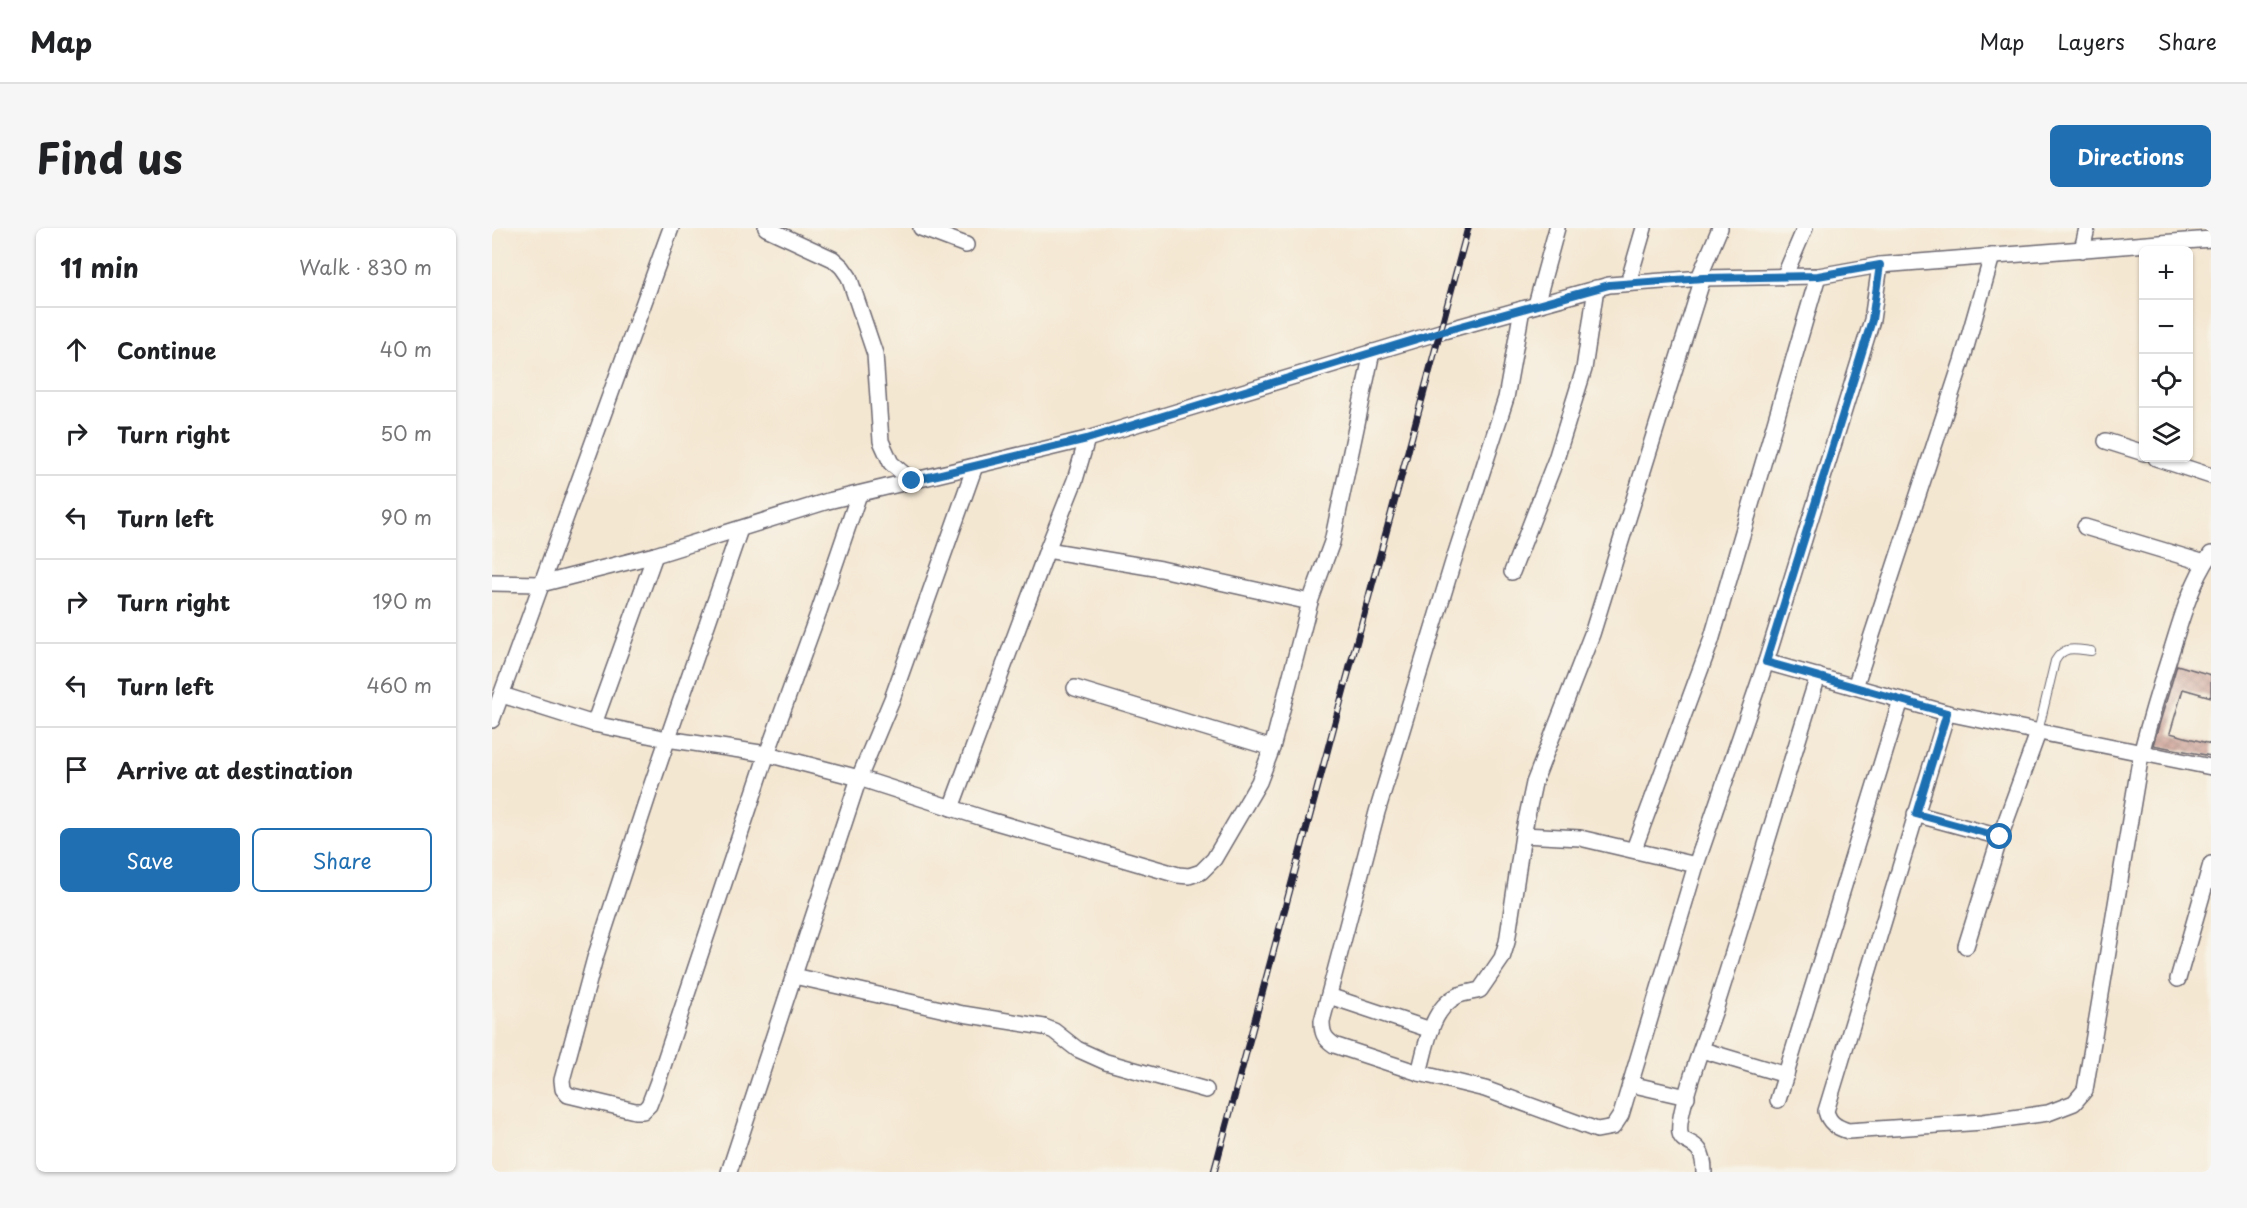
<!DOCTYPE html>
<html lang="en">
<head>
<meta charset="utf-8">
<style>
	body { margin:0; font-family:"Playpen Sans",sans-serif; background:#f6f6f6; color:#202124 }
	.controls { position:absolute; right:18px; top:18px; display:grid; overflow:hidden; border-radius:9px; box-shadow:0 2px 4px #0004 }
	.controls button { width:54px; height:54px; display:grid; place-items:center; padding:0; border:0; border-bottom:2px solid #e0e0e0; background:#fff; color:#202124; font:30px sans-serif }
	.stop { position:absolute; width:18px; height:18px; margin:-14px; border:4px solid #1f6fb2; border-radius:50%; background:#fff }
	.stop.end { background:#1f6fb2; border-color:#fff; box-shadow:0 2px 6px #0008 }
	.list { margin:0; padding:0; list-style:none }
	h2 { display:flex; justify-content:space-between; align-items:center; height:78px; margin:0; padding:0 24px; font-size:26px }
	h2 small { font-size:20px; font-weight:400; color:#757577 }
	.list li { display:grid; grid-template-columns:39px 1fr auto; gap:18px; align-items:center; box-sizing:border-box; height:84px; padding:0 24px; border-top:2px solid #e0e0e0 }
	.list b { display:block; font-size:22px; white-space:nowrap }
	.list em { font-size:20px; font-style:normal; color:#757577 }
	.actions { display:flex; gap:12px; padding:18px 24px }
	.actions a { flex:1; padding:14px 0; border:2px solid #1f6fb2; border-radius:9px; text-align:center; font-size:21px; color:#1f6fb2 }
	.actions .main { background:#1f6fb2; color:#fff }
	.icon { flex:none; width:33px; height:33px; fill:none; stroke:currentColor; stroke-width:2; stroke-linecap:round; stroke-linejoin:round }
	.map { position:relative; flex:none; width:1719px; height:944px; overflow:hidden; border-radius:9px }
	header { display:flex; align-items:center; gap:36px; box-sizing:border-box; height:84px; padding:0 30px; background:#fff; border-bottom:2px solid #e0e0e0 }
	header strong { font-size:28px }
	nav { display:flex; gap:33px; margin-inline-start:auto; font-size:21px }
	.intro { display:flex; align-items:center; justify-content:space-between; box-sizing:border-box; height:144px; padding:0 36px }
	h1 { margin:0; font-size:42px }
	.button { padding:15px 27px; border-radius:9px; background:#1f6fb2; color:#fff; font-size:21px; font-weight:700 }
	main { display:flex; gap:36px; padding:0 36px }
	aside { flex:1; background:#fff; border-radius:9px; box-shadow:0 2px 4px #0004 }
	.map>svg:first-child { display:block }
</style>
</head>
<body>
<header>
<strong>Map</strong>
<nav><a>Map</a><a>Layers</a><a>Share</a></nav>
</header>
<div class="intro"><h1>Find us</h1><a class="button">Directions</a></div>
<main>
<aside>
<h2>11 min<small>Walk · 830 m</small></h2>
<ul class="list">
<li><svg class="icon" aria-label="ahead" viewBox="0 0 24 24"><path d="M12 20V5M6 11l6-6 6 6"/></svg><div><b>Continue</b></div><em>40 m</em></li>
<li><svg class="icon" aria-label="right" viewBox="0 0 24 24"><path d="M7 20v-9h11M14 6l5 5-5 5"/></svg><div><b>Turn right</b></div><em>50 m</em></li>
<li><svg class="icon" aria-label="left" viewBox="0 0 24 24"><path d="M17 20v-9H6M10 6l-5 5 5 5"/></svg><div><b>Turn left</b></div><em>90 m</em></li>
<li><svg class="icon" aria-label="right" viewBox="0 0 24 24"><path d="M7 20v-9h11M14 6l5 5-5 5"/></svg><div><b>Turn right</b></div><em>190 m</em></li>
<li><svg class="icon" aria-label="left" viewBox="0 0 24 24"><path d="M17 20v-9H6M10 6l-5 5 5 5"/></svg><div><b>Turn left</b></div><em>460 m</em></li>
<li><svg class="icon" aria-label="arrive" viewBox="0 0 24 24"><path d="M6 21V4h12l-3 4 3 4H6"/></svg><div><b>Arrive at destination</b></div></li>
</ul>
<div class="actions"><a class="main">Save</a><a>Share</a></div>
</aside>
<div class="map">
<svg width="1719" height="944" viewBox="0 0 1719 944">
	<defs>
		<pattern id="building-cross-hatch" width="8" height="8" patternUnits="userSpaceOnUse" patternTransform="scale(1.5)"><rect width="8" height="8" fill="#c9988e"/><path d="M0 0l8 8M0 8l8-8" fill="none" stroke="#a37c75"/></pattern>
	</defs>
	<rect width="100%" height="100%" fill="#f7f3e8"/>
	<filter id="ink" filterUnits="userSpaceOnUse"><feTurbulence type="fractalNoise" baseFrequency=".0167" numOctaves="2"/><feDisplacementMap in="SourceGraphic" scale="12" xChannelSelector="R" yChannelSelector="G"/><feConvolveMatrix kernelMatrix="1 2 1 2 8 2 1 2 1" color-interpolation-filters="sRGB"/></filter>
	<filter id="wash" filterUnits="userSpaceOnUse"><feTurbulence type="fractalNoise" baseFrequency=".008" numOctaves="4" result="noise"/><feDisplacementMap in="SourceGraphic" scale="24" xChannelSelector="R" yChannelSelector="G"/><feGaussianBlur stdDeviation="1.35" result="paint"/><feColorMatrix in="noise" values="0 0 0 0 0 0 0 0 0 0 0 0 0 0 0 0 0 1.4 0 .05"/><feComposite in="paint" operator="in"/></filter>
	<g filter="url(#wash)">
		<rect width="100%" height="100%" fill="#f4e7d2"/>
		<g id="blocks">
			<!-- building -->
			<path fill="url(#building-cross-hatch)" d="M1685,437L1719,447V469L1691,461L1678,505L1719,516V528L1661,517Z"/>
		</g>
	</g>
	<g filter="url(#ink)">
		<use href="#blocks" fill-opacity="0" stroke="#6c6770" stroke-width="1.5"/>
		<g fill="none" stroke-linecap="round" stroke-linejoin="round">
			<!-- service casing -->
			<g stroke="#6c6770" stroke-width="10">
				<path id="service" d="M1546,504L1563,433C1572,417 1583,421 1599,423"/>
			</g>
			<!-- minor casing -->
			<g stroke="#6c6770" stroke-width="18">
				<g id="minor">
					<path d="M274,0L341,31L350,39L357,49L383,126L389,213L399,235L420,253"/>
					<path d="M429,0L474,17"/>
					<path d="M1590,22L1595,0"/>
					<path d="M1292,49L1313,0"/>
					<path d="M1207,50L1228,0"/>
					<path d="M1211,50L1100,406L1042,555L1031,607L1015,714L1010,730L988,762C981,764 971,765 965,768C938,781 934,821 927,845L993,861L1105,902L1121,899L1129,887L1204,637L1274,434L1380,92L1388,37"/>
					<path d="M1136,55L1152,0"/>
					<path d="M1044,77L1065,0"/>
					<path d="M1614,213L1652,225"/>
					<path d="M1664,230L1719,248"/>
					<path d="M1593,299L1713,335"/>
					<path d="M248,301L158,562L103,730L70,852L71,861L76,867L143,883H151L157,877L165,856L275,526L327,383L367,266"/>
					<path d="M555,322L669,341L818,374"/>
					<path d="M1020,344L1064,231L1092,141L1104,60"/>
					<path d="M0,355L49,356L163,327L336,273L595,211L948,104L1117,57L1211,50L1326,48L1388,37L1719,11"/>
					<path d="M1274,434L1455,485L1719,539"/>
					<path d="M1363,459L1470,133L1500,28"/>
					<path d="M583,460L780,520"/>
					<path d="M10,467L102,496L175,511L275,526L367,550L497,592L686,647L697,648L709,644L722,631L767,554L780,520L818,374L840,314L880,124"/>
					<path d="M1455,485L1334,883C1337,895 1344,899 1356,903L1491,894L1556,885L1582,875L1593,862L1649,526C1658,491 1668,458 1679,424C1690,389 1699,356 1719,326"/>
					<path d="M0,492L179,0"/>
					<path d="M102,496L163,327"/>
					<path d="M459,580L555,322L583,252L595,211"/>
					<path d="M1423,586L1508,609"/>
					<path d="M1031,607L1088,610L1204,637"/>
					<path d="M1142,621L1219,413L1326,48"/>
					<path d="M1474,718L1508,609L1546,505"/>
					<path d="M302,748L471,786L552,799L562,803L585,821L614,834L714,862"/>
					<path d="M1686,751L1719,636"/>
					<path d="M837,768L939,802"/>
					<path d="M1210,822L1294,847"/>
					<path d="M927,845L842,817C832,810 830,805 830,793L885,584L961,334L1014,170L1030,81"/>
					<path d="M1138,856L1195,869"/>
					<path d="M1286,872L1409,472"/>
					<path d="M237,944L367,550L400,471L483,238"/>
					<path d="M1212,944C1212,908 1191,920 1188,905C1184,885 1216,802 1224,779C1259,669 1291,558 1326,448"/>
				</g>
			</g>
			<!-- service -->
			<use href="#service" stroke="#fff" stroke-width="8"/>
			<!-- minor -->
			<use href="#minor" stroke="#fff" stroke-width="15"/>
			<!-- rail casing -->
			<g stroke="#22223b" stroke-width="7">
				<path id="rail" d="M722,944L976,0"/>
			</g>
			<!-- rail -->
			<use href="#rail" stroke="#f7f3e8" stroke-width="4.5" stroke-dasharray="14" stroke-linecap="butt"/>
		</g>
	</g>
	<g fill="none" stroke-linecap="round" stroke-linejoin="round" filter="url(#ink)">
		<!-- route -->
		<path stroke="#1f6fb2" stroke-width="8" d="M420,253L595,211L948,104L1117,57L1211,50L1326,48L1388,37L1380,92L1274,434L1455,485L1424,586L1508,609"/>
	</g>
</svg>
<div class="controls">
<button>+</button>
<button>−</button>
<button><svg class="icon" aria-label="locate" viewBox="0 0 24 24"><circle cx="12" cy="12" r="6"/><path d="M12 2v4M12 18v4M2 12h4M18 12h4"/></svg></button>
<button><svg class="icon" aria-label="layers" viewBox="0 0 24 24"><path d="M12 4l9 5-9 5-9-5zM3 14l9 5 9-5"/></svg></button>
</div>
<div class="stop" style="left:1508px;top:609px"></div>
<div class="stop end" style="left:420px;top:253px"></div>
</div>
</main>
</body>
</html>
